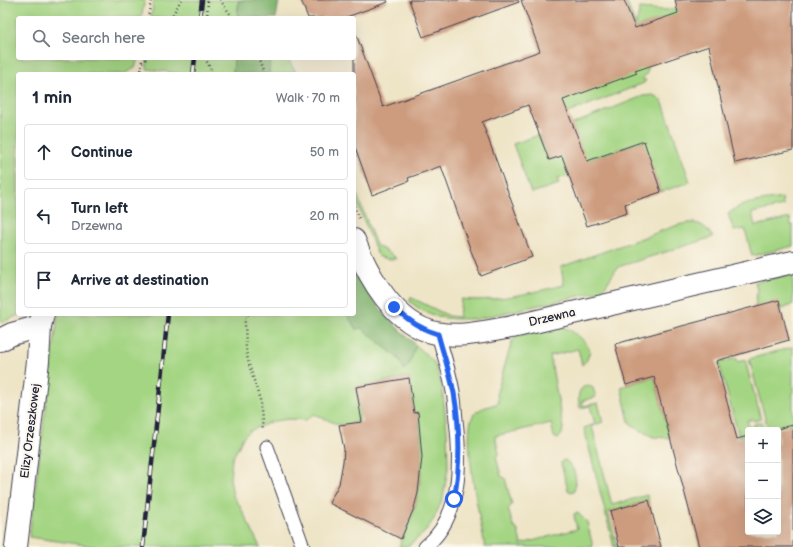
<!DOCTYPE html>
<html lang="en">
<head>
<meta charset="utf-8">
<style>
	body { margin:0; font-family:"Balsamiq Sans",sans-serif; background:#f2f2f3; color:#1f2937 }
	.controls { position:absolute; right:12px; bottom:12px; display:grid; overflow:hidden; border-radius:4px; box-shadow:0 4px 16px #0002 }
	.controls button { width:36px; height:36px; display:grid; place-items:center; padding:0; border:0; border-bottom:1px solid #e0e1e3; background:#fff; color:#1f2937; font:20px sans-serif }
	.stop { position:absolute; width:12px; height:12px; margin:-9px; border:3px solid #2563eb; border-radius:50%; background:#fff }
	.stop.end { background:#2563eb; border-color:#fff; box-shadow:0 1px 4px #0008 }
	.list { margin:0; padding:0; list-style:none }
	h2 { display:flex; justify-content:space-between; align-items:center; height:52px; margin:0; padding:0 16px; font-size:17px }
	h2 small { font-size:13px; font-weight:400; color:#747a83 }
	.list li { display:grid; grid-template-columns:26px 1fr auto; gap:12px; align-items:center; box-sizing:border-box; height:56px; margin:0 8px 8px; padding:0 8px; border:1px solid #e0e1e3; border-radius:4px }
	.list b { display:block; font-size:15px; white-space:nowrap }
	.list p { margin:0; font-size:13px; white-space:nowrap; color:#747a83 }
	.list em { font-size:13px; font-style:normal; color:#747a83 }
	.icon { flex:none; width:22px; height:22px; fill:none; stroke:currentColor; stroke-width:2; stroke-linecap:round; stroke-linejoin:round }
	.map { position:relative; flex:none; width:793px; height:547px; overflow:hidden }
	.search { position:absolute; background:#fff; box-shadow:0 4px 16px #0002; left:16px; top:16px; width:340px; height:44px; display:flex; align-items:center; gap:10px; box-sizing:border-box; padding:0 14px; border-radius:4px; color:#747a83; font-size:15px }
	.panel { position:absolute; background:#fff; box-shadow:0 4px 16px #0002; left:16px; top:72px; width:340px; height:244px; border-radius:4px }
	.map>svg:first-child { display:block }
</style>
</head>
<body>
<div class="map">
<svg width="793" height="547" viewBox="0 0 793 547">
	<rect width="100%" height="100%" fill="#fbf7ec"/>
	<filter id="ink" filterUnits="userSpaceOnUse"><feTurbulence type="fractalNoise" baseFrequency=".025" numOctaves="2"/><feDisplacementMap in="SourceGraphic" scale="8" xChannelSelector="R" yChannelSelector="G"/><feConvolveMatrix kernelMatrix="1 2 1 2 8 2 1 2 1" color-interpolation-filters="sRGB"/></filter>
	<filter id="wash" filterUnits="userSpaceOnUse"><feTurbulence type="fractalNoise" baseFrequency=".012" numOctaves="4" result="noise"/><feDisplacementMap in="SourceGraphic" scale="16" xChannelSelector="R" yChannelSelector="G"/><feGaussianBlur stdDeviation="0.9" result="paint"/><feColorMatrix in="noise" values="0 0 0 0 0 0 0 0 0 0 0 0 0 0 0 0 0 1.4 0 .05"/><feComposite in="paint" operator="in"/></filter>
	<g filter="url(#wash)">
		<rect width="100%" height="100%" fill="#eee4c6"/>
		<!-- green -->
		<g fill="#a4d583" stroke="#637c5f">
			<path d="M0,0H145L141,18H18V58H138L135,68L123,74H18V314H21L1,323Z"/>
			<path d="M154,0H239L237,18H151Z"/>
			<path d="M624,0H626L636,25L640,8L664,10L677,8V11L700,6L635,28Z"/>
			<path d="M147,58H234L233,74H183L147,69Z"/>
			<path d="M270,58H287L297,74H269Z"/>
			<path d="M649,66L646,75L642,79L646,80L644,83L565,114L555,91Z"/>
			<path d="M653,95L660,99L663,103L690,182L661,192L643,141L567,168L569,176L557,179L559,184L531,193L513,144L539,135L549,160L567,154L558,130L643,96Z"/>
			<path d="M354,187L376,245L394,256L396,259H387L378,256L354,196Z"/>
			<path d="M782,198L783,206L752,213L755,226L790,218L791,225H793V246L752,256L745,229L734,231L728,214C742,201 765,201 782,198Z"/>
			<path d="M688,223C701,222 706,227 713,237L618,267L602,291L477,319H454L438,317L420,309L410,302V297L449,316L459,317L461,299C492,303 533,292 564,285L561,267L678,225Z"/>
			<path d="M793,274V304L781,310L755,307L757,290L755,282Z"/>
			<path d="M58,314H347L356,329L362,328L400,360L404,370L410,363L416,345L433,361L438,373L442,386L447,431L448,468L443,498L434,519L424,533L409,545L399,547C403,533 411,521 415,507C424,475 422,445 418,413H414L409,377L356,387L360,412L359,422L339,425L314,414L306,420L289,419L274,421L249,431L242,439L238,448L232,459L230,478L233,496L240,506L260,547H99L29,537Z"/>
			<path d="M563,327C575,332 585,339 590,351L587,360L582,365L578,349L550,356L563,428L562,434L558,439L554,437L551,423L495,436L499,453L496,457L501,476L505,478L512,505L508,509L514,528H516L518,531L521,544L577,529L574,515L575,513H578L587,522L593,547H485C481,522 460,433 474,414C479,408 490,406 498,403L497,392L512,341L519,335Z"/>
			<path d="M793,347V423L768,429L749,359Z"/>
			<path d="M736,358L737,362L745,360L761,419L754,421L753,419L747,421L749,427L755,426L754,424L762,422L764,430H748V435L739,437L719,363Z"/>
			<path d="M654,377L670,438L653,437L636,428L630,423L629,421L621,387Z"/>
			<path d="M588,385L593,388L596,397L582,401L583,406L598,403L603,422L592,426L612,505L647,495L649,500L608,512L617,547H614L584,428L595,424L590,406L580,408C578,398 576,389 588,385Z"/>
			<path d="M565,460C575,467 578,479 574,491L571,492L568,490L561,464L562,461Z"/>
		</g>
		<!-- forest -->
		<g fill="#83b671" stroke="#526c56">
			<path d="M239,0H279L276,18H237Z"/>
			<path d="M234,58H270L269,74H233Z"/>
			<path d="M354,267C370,300 389,321 416,345L410,363L404,370L400,360L362,328L356,329L347,314H354Z"/>
		</g>
		<g id="blocks">
			<!-- building -->
			<g fill="#cd9c7f">
				<path d="M301,0H387L388,2L344,18H308Z"/>
				<path d="M409,0H518L519,2L423,37Z"/>
				<path d="M521,0H624L635,28L678,13L675,0H793V150L735,163L709,46L635,71L637,73L563,100L587,161L644,141L661,192L625,204L627,213L587,226L562,156L549,160L528,105L482,122L532,257L481,276L471,251L441,166L408,178L409,181L372,195L354,144V35L356,34L383,107L540,51Z"/>
				<path d="M779,300L789,340L716,361L737,439L748,436V532H778V430H773L793,425V547H699L654,377L626,385L615,344Z"/>
				<path d="M409,378L414,413L418,412L422,457L418,493L414,508L401,539L329,503L339,484L343,462L344,449L339,425L362,422L356,387Z"/>
				<path d="M649,500L661,547H619L610,511Z"/>
			</g>
		</g>
	</g>
	<g filter="url(#ink)">
		<use href="#blocks" fill-opacity="0" stroke="#413f50" stroke-width="1"/>
		<g fill="none" stroke-linecap="round" stroke-linejoin="round">
			<!-- service casing -->
			<g stroke="#413f50" stroke-width="15">
				<g id="service">
					<path d="M267,447L303,547"/>
					<path d="M425,547C462,517 461,463 456,420C455,411 455,401 453,392C450,373 443,353 438,334"/>
				</g>
			</g>
			<!-- minor casing -->
			<g stroke="#413f50" stroke-width="24">
				<g id="minor">
					<path d="M354,240C368,276 395,325 436,333C461,338 488,331 512,327L793,262"/>
					<path d="M0,340L12,334L40,326"/>
					<path d="M16,547L38,361L40,326L43,314"/>
				</g>
			</g>
			<!-- path -->
			<g stroke="#413f50" stroke-width="2.5" stroke-dasharray="1 3" stroke-linecap="butt">
				<path d="M220,0L233,18"/>
				<path d="M148,18L151,0"/>
				<path d="M171,18L181,0"/>
				<path d="M207,18L208,0"/>
				<path d="M205,58L213,74"/>
				<path d="M258,58L264,74"/>
				<path d="M142,62L148,58"/>
				<path d="M134,74L140,72L158,74"/>
				<path d="M141,74L142,58"/>
				<path d="M354,206L359,219"/>
				<path d="M248,314L245,322L246,349L248,361L260,400L263,431"/>
			</g>
			<!-- service -->
			<use href="#service" stroke="#fff" stroke-width="13"/>
			<!-- minor -->
			<use href="#minor" stroke="#fff" stroke-width="22"/>
			<!-- rail casing -->
			<g stroke="#22223b" stroke-width="4.5">
				<g id="rail">
					<path d="M200,18L202,0"/>
					<path d="M193,74L195,58"/>
					<path d="M143,547L168,314"/>
				</g>
			</g>
			<!-- rail -->
			<use href="#rail" stroke="#fbf7ec" stroke-width="3" stroke-dasharray="9" stroke-linecap="butt"/>
		</g>
	</g>
	<g fill="none" stroke-linecap="round" stroke-linejoin="round" filter="url(#ink)">
		<!-- route -->
		<path stroke="#2563eb" stroke-width="5" d="M394,307C407,320 420,329 438,334C443,353 450,373 454,393C460,428 461,464 454,499"/>
	</g>
	<g text-anchor="middle" stroke-width="4" stroke-linejoin="round" paint-order="stroke">
		<!-- street labels -->
		<g font-size="12" fill="#22223b" stroke="#fbf7ec">
			<text transform="translate(552 317) rotate(-13)" y="4">Drzewna</text>
			<text transform="translate(30 431) rotate(-83)" y="4">Elizy Orzeszkowej</text>
		</g>
	</g>
</svg>
<div class="controls">
<button>+</button>
<button>−</button>
<button><svg class="icon" aria-label="layers" viewBox="0 0 24 24"><path d="M12 4l9 5-9 5-9-5zM3 14l9 5 9-5"/></svg></button>
</div>
<div class="stop" style="left:454px;top:499px"></div>
<div class="stop end" style="left:394px;top:307px"></div>
<div class="search"><svg class="icon" aria-label="search" viewBox="0 0 24 24"><circle cx="10" cy="10" r="6"/><path d="M15 15l6 6"/></svg>Search here</div>
<section class="panel">
<h2>1 min<small>Walk · 70 m</small></h2>
<ul class="list">
<li><svg class="icon" aria-label="ahead" viewBox="0 0 24 24"><path d="M12 20V5M6 11l6-6 6 6"/></svg><div><b>Continue</b></div><em>50 m</em></li>
<li><svg class="icon" aria-label="left" viewBox="0 0 24 24"><path d="M17 20v-9H6M10 6l-5 5 5 5"/></svg><div><b>Turn left</b><p>Drzewna</p></div><em>20 m</em></li>
<li><svg class="icon" aria-label="arrive" viewBox="0 0 24 24"><path d="M6 21V4h12l-3 4 3 4H6"/></svg><div><b>Arrive at destination</b></div></li>
</ul>
</section>
</div>
</body>
</html>
